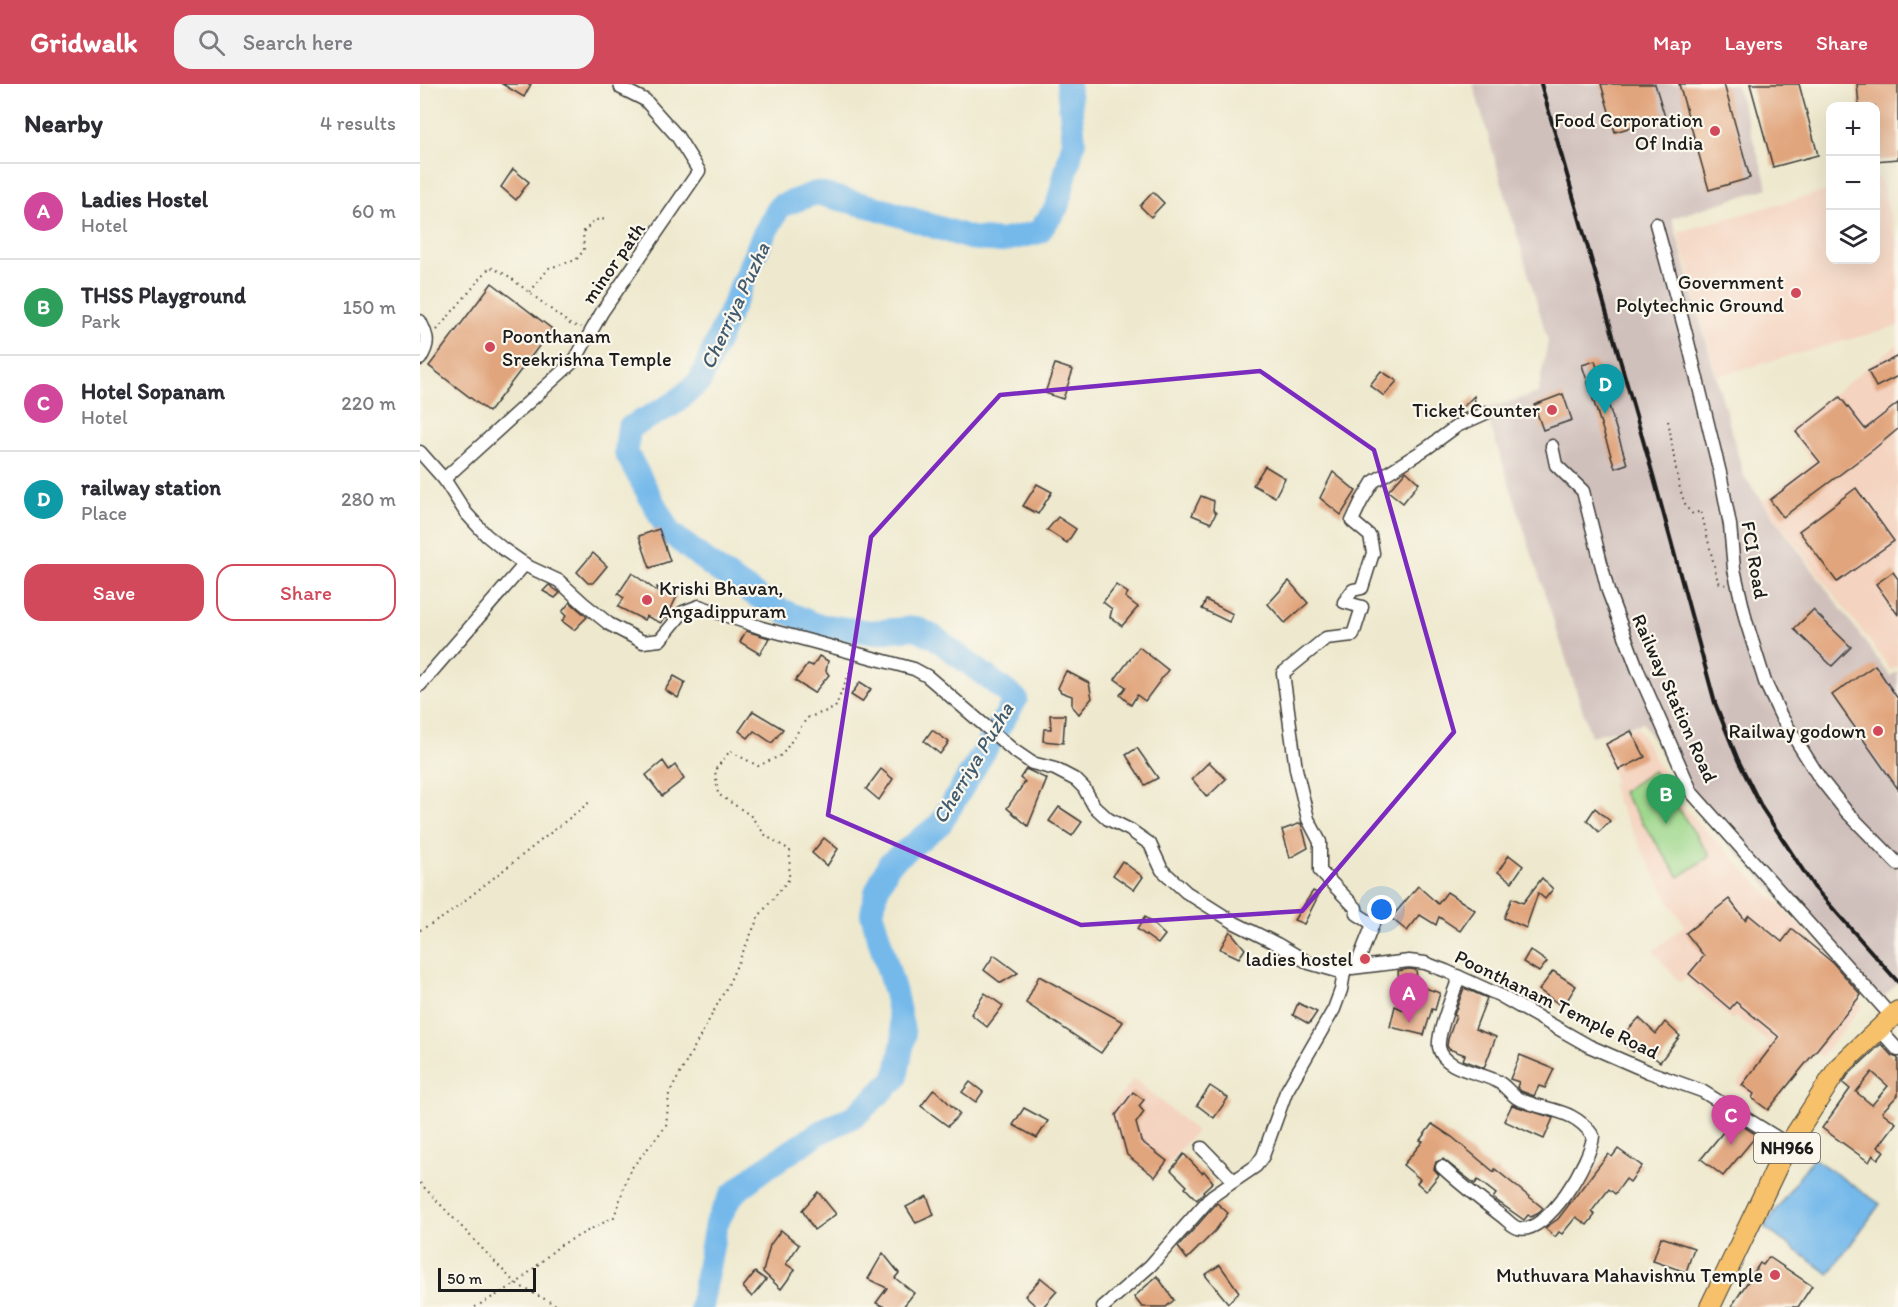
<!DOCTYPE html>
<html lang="en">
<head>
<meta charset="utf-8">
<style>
	body { margin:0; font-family:Itim,sans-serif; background:#f2f2f3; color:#2b2b33 }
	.controls { position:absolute; right:18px; top:18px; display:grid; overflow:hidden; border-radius:12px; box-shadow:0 6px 24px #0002 }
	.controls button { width:54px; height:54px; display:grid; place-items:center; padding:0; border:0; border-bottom:2px solid #e1e1e2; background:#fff; color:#2b2b33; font:30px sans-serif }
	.scale { position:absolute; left:18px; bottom:15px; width:98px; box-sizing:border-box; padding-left:6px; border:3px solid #1c1c1c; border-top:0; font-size:16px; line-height:21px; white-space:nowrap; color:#1c1c1c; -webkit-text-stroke:4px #fbf7ec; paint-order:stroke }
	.you { position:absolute; left:962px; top:826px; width:21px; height:21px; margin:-15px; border:4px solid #fff; border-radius:50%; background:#1a73e8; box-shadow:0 0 0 9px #1a73e833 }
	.badge { display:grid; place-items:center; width:39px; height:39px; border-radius:50%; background:#d1495b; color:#fff; font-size:20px; font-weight:700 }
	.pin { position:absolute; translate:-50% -50px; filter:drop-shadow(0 2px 3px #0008) }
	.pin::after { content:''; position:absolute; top:32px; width:21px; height:18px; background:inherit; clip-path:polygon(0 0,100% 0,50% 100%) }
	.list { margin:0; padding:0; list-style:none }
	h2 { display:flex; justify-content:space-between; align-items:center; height:78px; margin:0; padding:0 24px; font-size:26px }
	h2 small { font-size:20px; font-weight:400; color:#7c7c81 }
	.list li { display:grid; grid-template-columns:39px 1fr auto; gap:18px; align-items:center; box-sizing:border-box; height:96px; padding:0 24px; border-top:2px solid #e1e1e2 }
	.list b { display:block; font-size:22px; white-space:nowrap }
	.list p { margin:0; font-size:20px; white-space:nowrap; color:#7c7c81 }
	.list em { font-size:20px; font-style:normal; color:#7c7c81 }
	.actions { display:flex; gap:12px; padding:18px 24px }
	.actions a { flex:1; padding:14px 0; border:2px solid #d1495b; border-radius:18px; text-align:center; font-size:21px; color:#d1495b }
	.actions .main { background:#d1495b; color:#fff }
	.icon { flex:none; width:33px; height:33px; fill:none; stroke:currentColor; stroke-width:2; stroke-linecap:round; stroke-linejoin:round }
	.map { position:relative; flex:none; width:1478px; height:1223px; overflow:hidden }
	header { display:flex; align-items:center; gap:36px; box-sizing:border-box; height:84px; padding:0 30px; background:#d1495b; color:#fff }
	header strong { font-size:28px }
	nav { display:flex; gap:33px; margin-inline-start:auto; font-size:21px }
	.search { width:420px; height:54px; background:#f2f2f3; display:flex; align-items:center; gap:15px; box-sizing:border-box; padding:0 21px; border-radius:18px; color:#7c7c81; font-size:22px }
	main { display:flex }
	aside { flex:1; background:#fff }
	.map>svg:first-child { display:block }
</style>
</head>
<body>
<header>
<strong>Gridwalk</strong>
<div class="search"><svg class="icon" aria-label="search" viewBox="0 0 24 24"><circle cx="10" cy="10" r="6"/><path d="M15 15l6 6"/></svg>Search here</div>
<nav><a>Map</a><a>Layers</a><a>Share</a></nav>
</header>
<main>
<aside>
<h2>Nearby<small>4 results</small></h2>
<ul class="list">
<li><span class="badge" style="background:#d1479c">A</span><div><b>Ladies Hostel</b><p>Hotel</p></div><em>60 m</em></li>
<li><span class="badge" style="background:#2e9e5b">B</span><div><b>THSS Playground</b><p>Park</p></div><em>150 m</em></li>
<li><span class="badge" style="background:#d1479c">C</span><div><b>Hotel Sopanam</b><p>Hotel</p></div><em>220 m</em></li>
<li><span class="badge" style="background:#0f9aa8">D</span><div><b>railway station</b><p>Place</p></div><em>280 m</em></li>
</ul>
<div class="actions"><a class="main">Save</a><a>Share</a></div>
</aside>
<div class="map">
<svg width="1478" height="1223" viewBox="0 0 1478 1223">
	<rect width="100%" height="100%" fill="#fbf7ec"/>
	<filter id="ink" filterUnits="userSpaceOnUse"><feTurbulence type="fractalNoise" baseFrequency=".0167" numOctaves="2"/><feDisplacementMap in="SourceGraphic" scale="12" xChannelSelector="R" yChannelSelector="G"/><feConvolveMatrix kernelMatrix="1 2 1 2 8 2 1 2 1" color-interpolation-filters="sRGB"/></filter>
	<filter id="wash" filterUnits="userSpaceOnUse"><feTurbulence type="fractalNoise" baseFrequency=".008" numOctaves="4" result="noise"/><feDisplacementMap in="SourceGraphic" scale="24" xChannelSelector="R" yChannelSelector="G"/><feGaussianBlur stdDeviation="1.35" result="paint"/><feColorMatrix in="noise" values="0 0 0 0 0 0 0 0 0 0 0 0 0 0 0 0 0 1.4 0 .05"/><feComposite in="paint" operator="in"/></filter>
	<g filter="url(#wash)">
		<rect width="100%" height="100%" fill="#eee9ce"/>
		<!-- built -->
		<g fill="#f4d3c0">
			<path d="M1460,93L1478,162V242L1297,292L1258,148L1410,106V176H1456V94Z"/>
			<path d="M1478,260V581L1471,586L1343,417L1393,378L1368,345Z"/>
			<path d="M1217,643L1259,719L1427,890L1423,906L1443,921L1401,973L1395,968L1391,974L1375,963L1331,1013L1317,1000L1349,959L1316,932L1312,936L1266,894L1260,899L1233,867L1265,841L1250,820L1197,718L1191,699L1195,698L1181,655L1200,647Z"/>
			<path d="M714,995L776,1047L735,1096L706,1071L688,1027Z"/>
		</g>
		<!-- industrial -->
		<path fill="#d0c0bc" d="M1053,0H1316L1348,104L1252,134L1324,392L1470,592L1478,587V899L1456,920L1270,717L1223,639L1171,652L1065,325L1118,309L1128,257Z"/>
		<!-- green -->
		<path fill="#9cd78b" stroke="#5c7a54" stroke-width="1.5" d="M1233,687L1290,772L1259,793L1202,708Z"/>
		<!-- water -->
		<path fill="#75b9eb" stroke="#486a84" stroke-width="1.5" d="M1393,1074L1460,1120L1409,1190L1344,1143Z"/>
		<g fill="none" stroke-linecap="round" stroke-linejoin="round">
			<!-- river -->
			<path stroke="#75b9eb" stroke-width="24" d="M281,1223L296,1140L311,1112L338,1089L399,1049L436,1031L476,994L484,952L475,909L452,830L456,808L469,780L520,740L596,615L514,553L496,544L451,548L396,541L352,522L292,482L249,448L206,368L209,344L255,319L280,297L343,152L360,122L396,109L457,124L550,154L581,157L619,148L637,123L654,57L648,0"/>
		</g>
		<g id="blocks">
			<!-- building -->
			<g fill="#e1a57d" fill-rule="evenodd">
				<path d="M82,0H111L104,13Z"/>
				<path d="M1181,0H1235L1245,33L1195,48Z"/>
				<path d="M1259,0H1304L1330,94L1289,106Z"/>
				<path d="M1330,0H1379L1398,71L1353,83Z"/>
				<path d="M1437,0H1478V75L1455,77V22H1439Z"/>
				<path d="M93,85L109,98L96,116L81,103Z"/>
				<path d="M733,108L744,119L731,133L720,122Z"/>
				<path d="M72,199L132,245L69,328L9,282Z"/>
				<path d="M1478,272V292L1456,303L1448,287Z"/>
				<path d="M1175,277L1207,380L1195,384L1162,281Z"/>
				<path d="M635,280L653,286L643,315L625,309Z"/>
				<path d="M961,287L977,297L964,312L950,301Z"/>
				<path d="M1143,310L1152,336L1123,346L1114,321Z"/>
				<path d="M1054,312L1056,324L1039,332L1037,329Z"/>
				<path d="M1420,313L1445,345L1478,319V345L1454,365L1363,433L1350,416L1400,378L1376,348Z"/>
				<path d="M845,382L865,394L855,413L833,401Z"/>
				<path d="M986,387L999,399L983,419L968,407Z"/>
				<path d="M913,388L936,407L921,431L900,414Z"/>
				<path d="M617,400L632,408L618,430L603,422Z"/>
				<path d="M1436,404L1474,457L1417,498L1379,447Z"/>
				<path d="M781,412L794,417L793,426L796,429L791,439L772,431Z"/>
				<path d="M638,433L656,445L647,459L627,446Z"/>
				<path d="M239,445L250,477L230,484L219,452Z"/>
				<path d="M173,469L187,482L173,499H168L157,488Z"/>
				<path d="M1473,488L1478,495V531L1456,500Z"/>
				<path d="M212,489L238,508L237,503L257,512L247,533L246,529L241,539L226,532L224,536L198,523L204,514L198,510Z"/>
				<path d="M869,497L888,519L865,539L848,520Z"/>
				<path d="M129,501L140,509L135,514L123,507Z"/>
				<path d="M696,501L708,509L705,513L718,523L702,542L690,533L692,525L683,518Z"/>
				<path d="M786,516L813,530L809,538L782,525Z"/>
				<path d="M150,518L167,533L154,546L142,537L146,532L142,528Z"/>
				<path d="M1393,526L1431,563L1412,582L1374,545Z"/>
				<path d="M326,547L349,554L340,570L320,558Z"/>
				<path d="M719,563L748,586L725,617L717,611L711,621L700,611L706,603L695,595Z"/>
				<path d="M399,572L408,577L406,587L409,591L394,609L375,597L388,580L393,582Z"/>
				<path d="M1455,581L1478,615V705L1412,611Z"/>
				<path d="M646,587L669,599L672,614L659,630L652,622V612L641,608L638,604Z"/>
				<path d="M254,592L265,598L258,614L245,606Z"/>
				<path d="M440,598L451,605L442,618L431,611Z"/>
				<path d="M333,627L363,645L352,659L334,647L328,654L319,647Z"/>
				<path d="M630,631H645L643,659L623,657L624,645H631Z"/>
				<path d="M512,646L529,658L520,670L504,657Z"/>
				<path d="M1211,647L1225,673L1199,686L1186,660Z"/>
				<path d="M717,664L738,694L725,701L706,671Z"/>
				<path d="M243,677L249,686L255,681L264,695L242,712L226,691Z"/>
				<path d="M789,678L806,695L787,713L772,695Z"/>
				<path d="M461,685L473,695L459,716L446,705Z"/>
				<path d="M606,685L627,695L608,742L587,724L605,698L600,694Z"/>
				<path d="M639,723L662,738L652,752L629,737Z"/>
				<path d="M1175,724L1190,737L1179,748L1167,736Z"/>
				<path d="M881,739L888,764L870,774L862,746Z"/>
				<path d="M404,754L418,765L407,782L392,769Z"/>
				<path d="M1089,771L1103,782L1092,798L1078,788Z"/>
				<path d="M702,777L723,793L714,806L693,791Z"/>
				<path d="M1122,794L1133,805L1125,815L1118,809L1106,844L1084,834L1092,814L1103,819Z"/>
				<path d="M998,802L1018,820L1027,808L1055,826L1040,847L1019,833L1016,841L1000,831L987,847L971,834Z"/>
				<path d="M893,807L899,810L884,840L874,836Z"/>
				<path d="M1309,815L1325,836L1329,831L1362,858L1372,845L1413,879L1441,911L1348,1026L1332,1014L1334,1010L1322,1001L1359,953L1316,918L1310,925L1269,890L1284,872L1266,849Z"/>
				<path d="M725,833L745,851L738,860L717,845Z"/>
				<path d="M810,847L825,865L819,874L800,865Z"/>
				<path d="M1110,866L1127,878L1119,888L1103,878Z"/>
				<path d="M574,871L598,889L581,899L564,886Z"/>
				<path d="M989,885L996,886L997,895L979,898L978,887Z"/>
				<path d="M1133,887L1156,902L1143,923L1119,906Z"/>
				<path d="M619,892L703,938L681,969L606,919Z"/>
				<path d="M996,901L1020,909L1015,926L1012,925L1004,951L970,943L975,922L984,926Z"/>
				<path d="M1044,904L1067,914L1055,945L1076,953L1064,984L1043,976L1045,971L1029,965L1027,962L1028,955L1036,932L1034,931Z"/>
				<path d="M565,909L583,922L567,943L551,930Z"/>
				<path d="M878,919L897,928L889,940L873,931Z"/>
				<path d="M1219,934L1236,950L1245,938L1260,952L1240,978L1219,962L1213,968L1199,955Z"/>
				<path d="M1461,960L1472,972L1478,974V1011L1462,1028L1476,1039L1458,1063L1464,1067L1458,1075L1453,1071L1449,1078L1402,1044L1430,1005L1423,999L1428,991ZM1452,988L1468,1002L1452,1021L1436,1008Z"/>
				<path d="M1100,971L1134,985L1125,1004L1119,1002L1114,1012L1101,1007L1097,1003L1099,998L1090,995Z"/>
				<path d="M550,998L563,1008L556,1018L542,1008Z"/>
				<path d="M790,1002L808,1014L794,1034L777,1021Z"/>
				<path d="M514,1005L540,1030L528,1042L501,1022Z"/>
				<path d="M713,1008L724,1016L719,1022L724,1028L716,1039L721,1057L747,1077L735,1093L707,1071L696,1031Z"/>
				<path d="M1092,1021L1133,1034L1124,1055L1084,1037Z"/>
				<path d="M604,1024L628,1037L617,1054L593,1041Z"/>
				<path d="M1313,1036L1337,1051L1303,1092L1281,1075Z"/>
				<path d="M1012,1040L1032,1053L1074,1088L1075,1085L1123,1124L1117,1130L1111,1133L1108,1131L1104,1136L1073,1114L1076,1110L1058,1096L1055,1100L1023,1075L1016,1078L1014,1085L1019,1091L1006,1107L997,1099L1000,1095L983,1081L1003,1057L1000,1056Z"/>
				<path d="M1198,1065L1222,1082L1210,1098L1206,1095L1195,1110L1189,1105L1171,1128L1175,1131L1167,1141L1156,1133L1142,1150L1139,1148L1135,1153L1125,1144L1138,1135L1188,1070L1192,1073Z"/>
				<path d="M764,1070L782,1089L784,1087L793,1098L783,1107L784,1108L777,1116L765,1104L767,1102L751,1086Z"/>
				<path d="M398,1108L416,1130L394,1146L382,1126Z"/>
				<path d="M507,1112L514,1131L496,1139L486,1123Z"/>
				<path d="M797,1119L808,1129L795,1147L767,1175L758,1163Z"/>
				<path d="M361,1146L379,1161L366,1180L375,1186L361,1205L343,1188L350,1161Z"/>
				<path d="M1241,1153L1274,1164L1266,1188L1233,1177Z"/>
				<path d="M463,1169L479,1189L475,1194L494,1209L483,1223H465L456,1219L467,1204L448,1195Z"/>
				<path d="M1349,1173L1392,1202L1378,1223H1311L1340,1179L1343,1181Z"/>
				<path d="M800,1181L819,1208L808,1219L785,1191Z"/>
				<path d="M335,1188L346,1196L332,1213L323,1203Z"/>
				<path d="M737,1192L754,1216L746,1223H722L714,1213Z"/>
				<path d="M621,1194L637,1207L623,1223H617L605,1212Z"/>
			</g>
		</g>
	</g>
	<g filter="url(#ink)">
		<use href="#blocks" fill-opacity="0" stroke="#3c3b37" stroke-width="1.5"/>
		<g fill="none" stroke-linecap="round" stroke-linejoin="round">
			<!-- minor casing -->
			<g stroke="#3c3b37" stroke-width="15">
				<g id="minor">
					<path d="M1236,140L1265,246L1300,389L1310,441L1314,485L1326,537L1345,598L1361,632L1399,693L1426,727L1478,780"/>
					<path d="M0,237C8,253 10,259 0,275"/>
					<path d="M1132,362L1136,381L1163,407L1188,507L1219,589L1272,709L1472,933"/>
					<path d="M0,368L24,395L46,429L66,451L83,465L109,483L139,497L163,519L189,540L223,558L240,556L263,528L279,522L342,544L494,585L507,592L593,666L612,679L635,685L656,696L664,704L674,722L688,735L710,746L730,760L742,786L766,808L815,839L857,860L889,879L924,889"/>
					<path d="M24,395L155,276L182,228L279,87L257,52L225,16L201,4L200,0"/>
					<path d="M0,601L105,480"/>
					<path d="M936,883L953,840L937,830L936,824L900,787V758L888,735L876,685L863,589L906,554L933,551L942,523L924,518L933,506L942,504L953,469L950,452L932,437L941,418L953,398L1007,364L1037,342L1066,329"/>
					<path d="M932,884L989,877L1005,879L1026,887L1079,911L1169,962L1229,988L1282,1007L1369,1061"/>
					<path d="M1459,945L1478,966"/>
					<path d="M782,1064L814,1097"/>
					<path d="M1022,1083C1041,1101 1062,1117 1083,1133C1087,1136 1093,1143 1098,1144C1127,1153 1172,1074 1173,1052C1154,1023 1125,1028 1097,1014C1091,1010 1086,1003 1080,999C1064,988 1023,987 1019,963C1017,948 1034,909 1039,893"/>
					<path d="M683,1223L730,1182L792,1112L836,1082L843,1072L866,1008L914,925L921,906L924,889"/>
				</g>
			</g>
			<!-- trunk casing -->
			<g stroke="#3c3b37" stroke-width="22">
				<path id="trunk" d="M1290,1223L1363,1070L1419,983L1478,927"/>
			</g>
			<!-- path -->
			<g stroke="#3c3b37" stroke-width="2" stroke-dasharray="1.5 4.5" stroke-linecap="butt">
				<path d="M110,208L129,184L156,176L164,166L163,148L175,136L187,135"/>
				<path d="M17,246L70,183L87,191L151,241L161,243"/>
				<path d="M1248,337C1253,357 1257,421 1273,430L1281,427L1298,498L1306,501"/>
				<path d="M0,846L24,833L171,717"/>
				<path d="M0,1099L96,1200L139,1162L194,1133L210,1086L246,1042L249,1010L309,899L339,832L369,795L370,766L346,752L330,731L298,710L295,686L310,667L338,682L362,671L387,634L415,624L432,582"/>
				<path d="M55,1223L96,1200L140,1223"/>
			</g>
			<!-- minor -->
			<use href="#minor" stroke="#fff" stroke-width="12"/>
			<!-- trunk -->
			<use href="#trunk" stroke="#f6c16b" stroke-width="20"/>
			<!-- rail -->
			<path stroke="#1c1c1c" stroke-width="4" d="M1121,0L1233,391L1295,619L1318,676L1342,724L1394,803L1478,898"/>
		</g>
	</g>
	<!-- marked area -->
	<path fill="none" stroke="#7b2cbf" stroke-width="4.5" stroke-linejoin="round" d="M840,287L954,366L1034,648L882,827L661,841L408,731L451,453L580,311Z"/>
	<!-- markers -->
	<g fill="#d1495b" stroke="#fbf7ec" stroke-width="2">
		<circle cx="1295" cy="47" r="6"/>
		<circle cx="1376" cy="209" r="6"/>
		<circle cx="70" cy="263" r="6"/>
		<circle cx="1132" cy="326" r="6"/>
		<circle cx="227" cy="516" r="6"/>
		<circle cx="1458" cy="647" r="6"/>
		<circle cx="945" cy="875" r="6"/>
		<circle cx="1355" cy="1191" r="6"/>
	</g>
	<g text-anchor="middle" stroke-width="4.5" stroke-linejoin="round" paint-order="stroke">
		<!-- shield labels -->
		<rect fill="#fbf7ec" stroke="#5f5e5a" stroke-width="1.5" x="1334" y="1049" width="66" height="30" rx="4.5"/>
		<g font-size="18" font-weight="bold" fill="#1c1c1c">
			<text x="1367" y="1070">NH966</text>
		</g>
		<!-- poi labels -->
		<g font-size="20" fill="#1c1c1c" stroke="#fbf7ec" text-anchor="end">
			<text x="1283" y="43">Food Corporation<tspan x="1283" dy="23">Of India</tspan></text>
			<text x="1364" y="205">Government<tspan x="1364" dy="23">Polytechnic Ground</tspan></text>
			<text x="82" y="259" text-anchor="start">Poonthanam<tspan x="82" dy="23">Sreekrishna Temple</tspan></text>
			<text x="1120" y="333">Ticket Counter</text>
			<text x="239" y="511" text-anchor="start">Krishi Bhavan,<tspan x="239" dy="23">Angadippuram</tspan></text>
			<text x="1446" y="654">Railway godown</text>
			<text x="933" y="882">ladies hostel</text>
			<text x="1343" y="1198">Muthuvara Mahavishnu Temple</text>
		</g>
		<!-- street labels -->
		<g font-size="20" fill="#1c1c1c" stroke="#fbf7ec">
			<text transform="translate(193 179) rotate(-55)" y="7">minor path</text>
			<text transform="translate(1335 476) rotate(80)" y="7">FCI Road</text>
			<text transform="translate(1255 614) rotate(66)" y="7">Railway Station Road</text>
			<text transform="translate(1137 920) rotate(26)" y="7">Poonthanam Temple Road</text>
		</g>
		<!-- water labels -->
		<g font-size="21" font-style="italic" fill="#405b6f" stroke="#fbf7ec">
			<text transform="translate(315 222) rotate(-65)" y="7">Cherriya Puzha</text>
			<text transform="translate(553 679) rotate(-59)" y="7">Cherriya Puzha</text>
		</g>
	</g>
</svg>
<div class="controls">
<button>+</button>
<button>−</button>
<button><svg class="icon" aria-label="layers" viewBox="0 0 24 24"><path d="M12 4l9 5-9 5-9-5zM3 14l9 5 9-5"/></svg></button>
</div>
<div class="scale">50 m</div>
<div class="you"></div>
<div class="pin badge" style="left:989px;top:939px;background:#d1479c">A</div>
<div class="pin badge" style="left:1246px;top:740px;background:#2e9e5b">B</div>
<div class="pin badge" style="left:1311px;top:1061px;background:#d1479c">C</div>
<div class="pin badge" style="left:1185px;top:330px;background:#0f9aa8">D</div>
</div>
</main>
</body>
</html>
